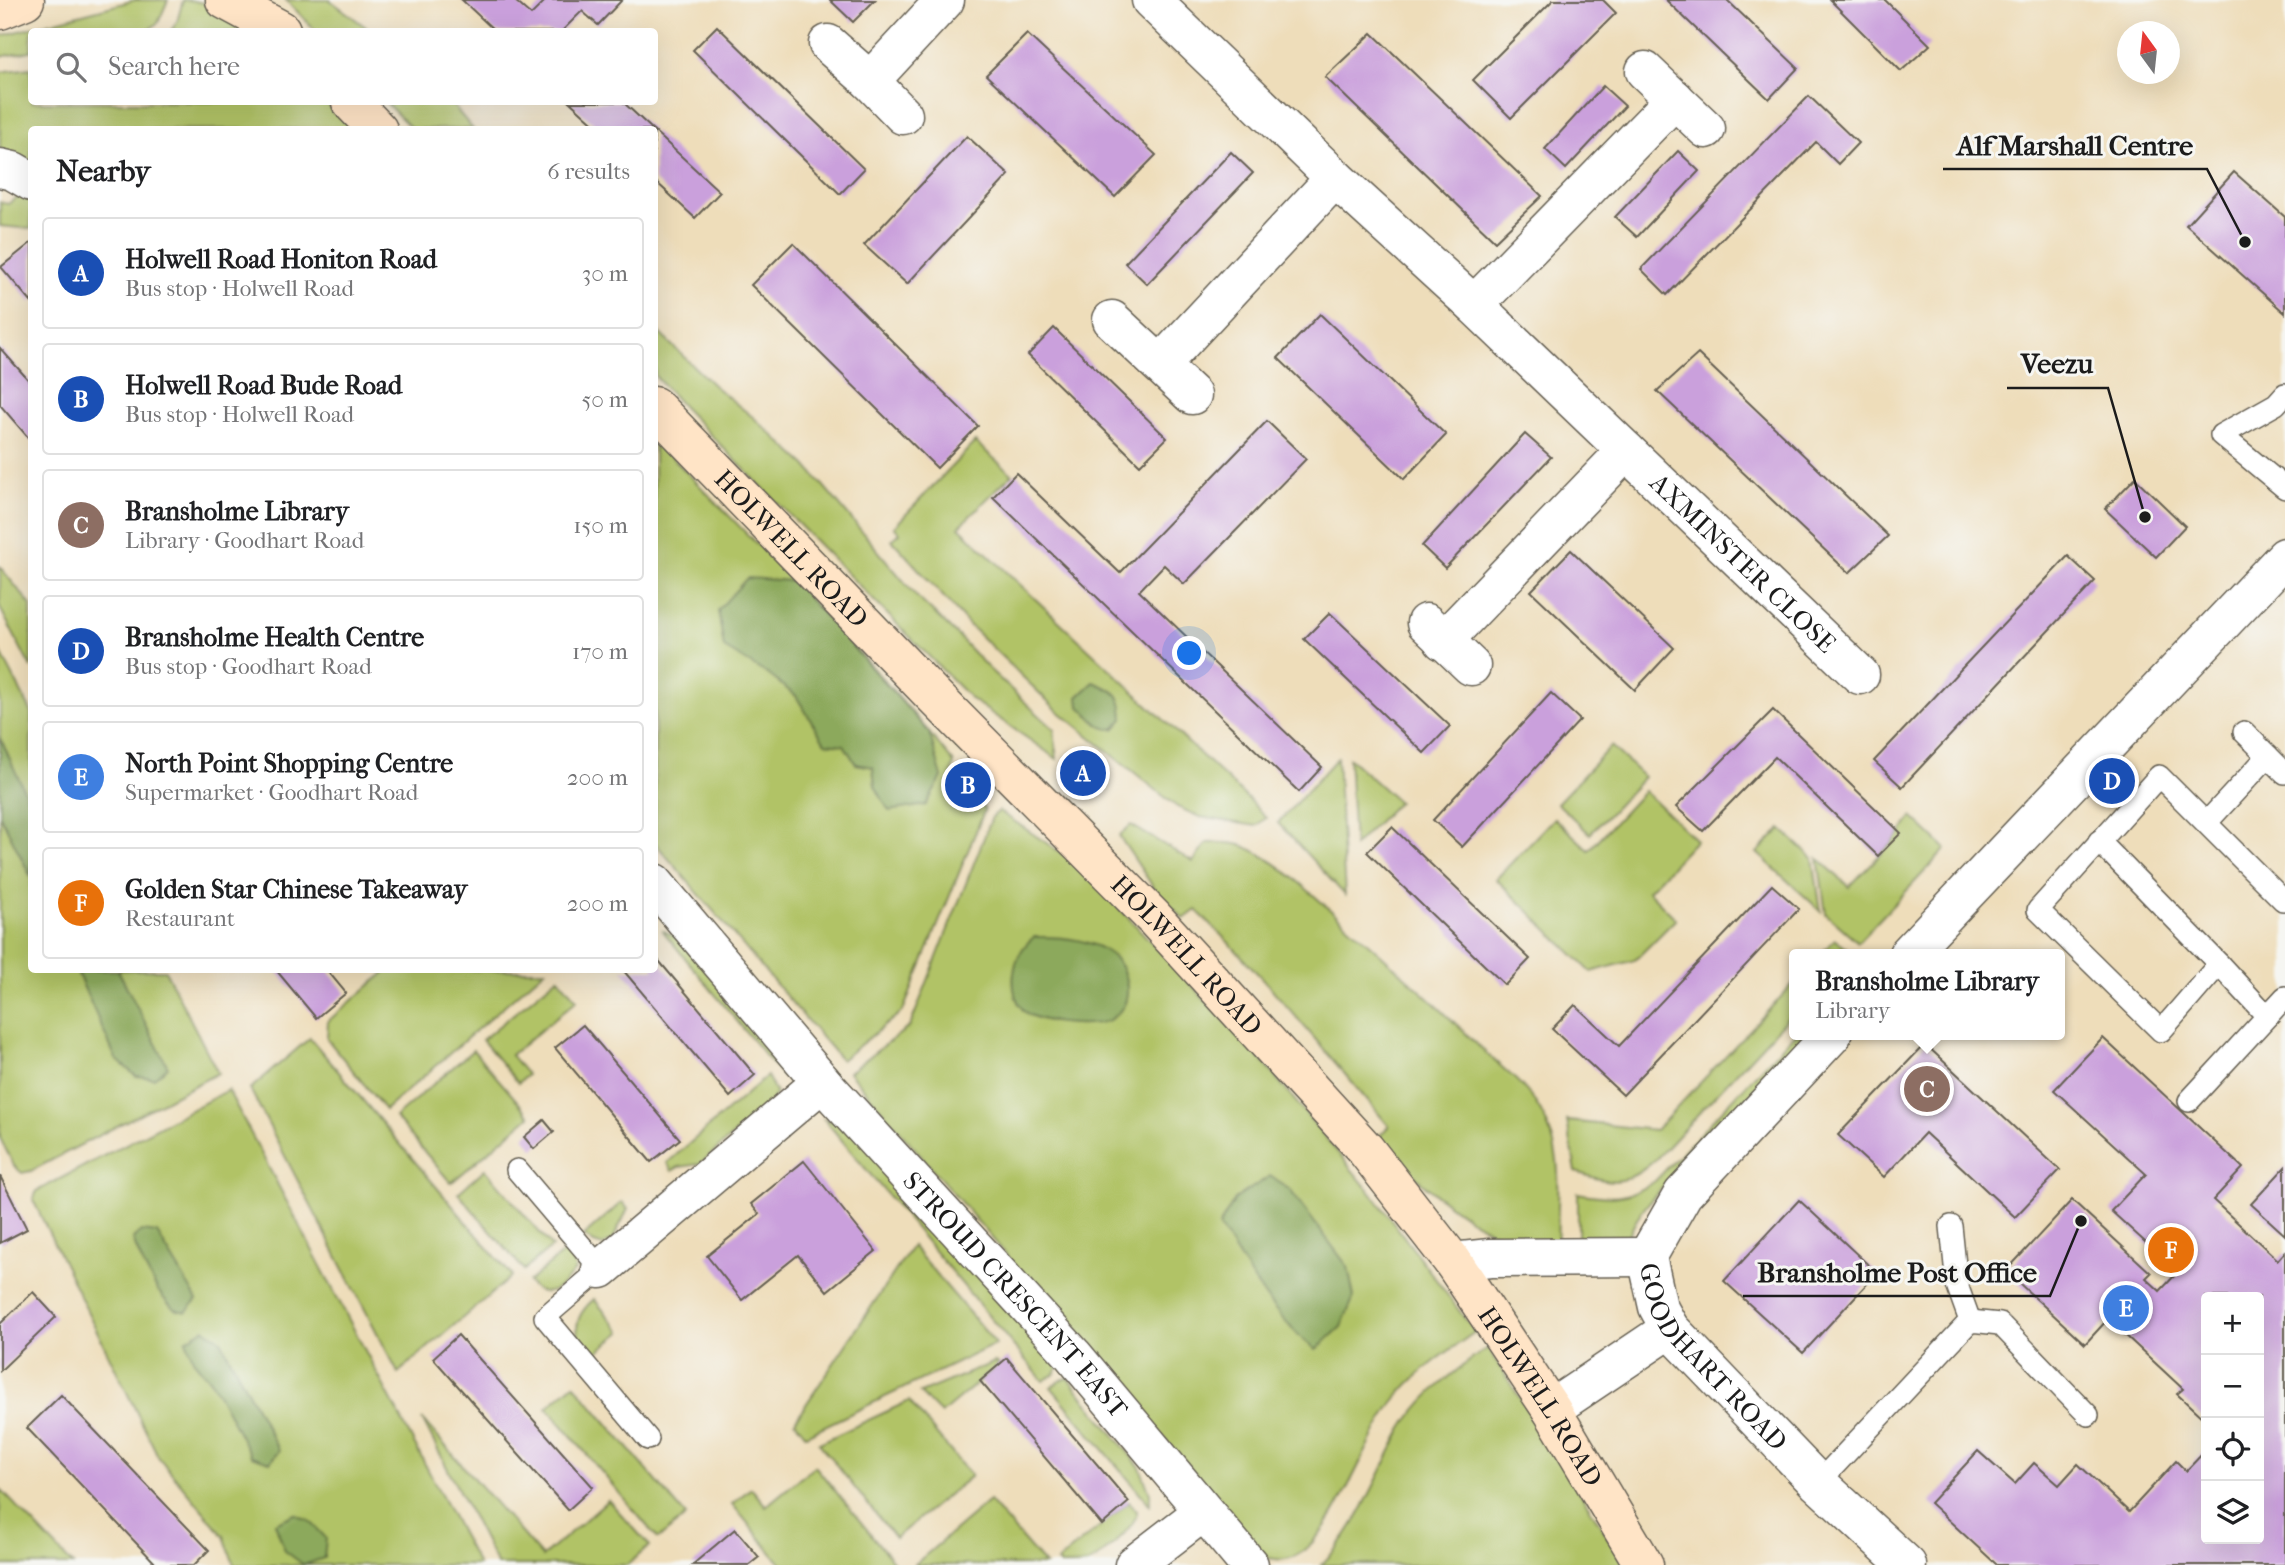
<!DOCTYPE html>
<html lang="en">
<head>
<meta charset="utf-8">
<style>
	body { margin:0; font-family:"IM FELL French Canon",serif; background:#f6f6f6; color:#202124 }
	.controls { position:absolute; right:21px; bottom:21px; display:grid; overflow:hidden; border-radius:7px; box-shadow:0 7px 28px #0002 }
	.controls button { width:63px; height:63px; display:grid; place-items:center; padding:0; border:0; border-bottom:2px solid #e0e0e0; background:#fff; color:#202124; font:35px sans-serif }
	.compass { position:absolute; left:2117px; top:21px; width:63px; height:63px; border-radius:50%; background:#fff; box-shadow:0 7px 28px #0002; rotate:345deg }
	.you { position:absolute; left:1190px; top:654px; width:24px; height:24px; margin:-18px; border:5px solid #fff; border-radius:50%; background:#1a73e8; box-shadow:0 0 0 10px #1a73e833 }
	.badge { display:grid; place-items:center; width:46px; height:46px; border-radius:50%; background:#d1495b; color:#fff; font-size:23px; font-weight:700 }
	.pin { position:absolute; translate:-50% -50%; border:4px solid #fff; box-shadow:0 2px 7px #0006 }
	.popup { position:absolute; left:1789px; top:949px; width:276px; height:91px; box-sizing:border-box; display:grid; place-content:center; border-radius:7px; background:#fff; filter:drop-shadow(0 2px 5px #0005); font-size:23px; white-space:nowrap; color:#757577 }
	.popup b { font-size:26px; color:#202124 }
	.popup::after { content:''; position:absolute; left:50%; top:100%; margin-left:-14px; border:14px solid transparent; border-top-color:#fff }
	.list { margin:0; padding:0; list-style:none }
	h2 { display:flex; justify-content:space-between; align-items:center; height:91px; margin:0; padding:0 28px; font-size:30px }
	h2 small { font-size:23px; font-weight:400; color:#757577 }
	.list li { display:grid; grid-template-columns:46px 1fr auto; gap:21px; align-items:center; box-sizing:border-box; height:112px; margin:0 14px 14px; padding:0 14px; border:2px solid #e0e0e0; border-radius:7px }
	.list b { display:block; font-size:26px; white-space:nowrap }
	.list p { margin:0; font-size:23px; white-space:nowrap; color:#757577 }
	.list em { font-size:23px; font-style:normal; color:#757577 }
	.icon { flex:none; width:38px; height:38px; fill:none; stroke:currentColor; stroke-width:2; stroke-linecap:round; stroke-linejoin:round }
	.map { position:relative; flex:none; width:2285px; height:1565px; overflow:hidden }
	.search { position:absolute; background:#fff; box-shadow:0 7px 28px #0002; left:28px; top:28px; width:630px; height:77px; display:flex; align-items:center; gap:18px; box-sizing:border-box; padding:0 24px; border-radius:7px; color:#757577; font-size:26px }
	.panel { position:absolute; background:#fff; box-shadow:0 7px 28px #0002; left:28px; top:126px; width:630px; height:847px; border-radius:7px }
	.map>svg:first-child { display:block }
</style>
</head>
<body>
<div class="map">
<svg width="2285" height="1565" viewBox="0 0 2285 1565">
	<rect width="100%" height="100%" fill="#f6f6f2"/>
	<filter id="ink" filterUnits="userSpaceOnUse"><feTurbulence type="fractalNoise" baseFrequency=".0143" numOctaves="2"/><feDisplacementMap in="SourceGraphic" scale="14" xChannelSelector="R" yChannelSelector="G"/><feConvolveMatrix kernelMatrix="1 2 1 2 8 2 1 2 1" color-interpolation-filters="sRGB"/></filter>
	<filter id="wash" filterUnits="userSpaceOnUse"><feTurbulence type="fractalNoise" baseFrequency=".00686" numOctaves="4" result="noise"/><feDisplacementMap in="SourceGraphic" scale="28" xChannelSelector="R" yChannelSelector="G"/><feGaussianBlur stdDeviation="1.57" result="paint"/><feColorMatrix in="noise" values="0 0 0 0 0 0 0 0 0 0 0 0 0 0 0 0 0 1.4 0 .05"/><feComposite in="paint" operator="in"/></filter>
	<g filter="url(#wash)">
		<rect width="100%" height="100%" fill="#eeddba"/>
		<!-- green -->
		<g fill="#b1c366" stroke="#667041" stroke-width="2">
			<path d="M135,0H168L158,23L148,30L32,32L31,51L0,57V36Z"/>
			<path d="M183,0C208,0 234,15 252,32H170L177,22Z"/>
			<path d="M286,0H330L371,31H316Z"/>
			<path d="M31,68L32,102H325L353,129L32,130L31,162L0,149V72Z"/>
			<path d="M385,102H450L473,129H412Z"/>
			<path d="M21,194L31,199V229L0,226V202L8,204Z"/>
			<path d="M655,329L713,385L754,418L806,465L917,597L957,635L988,668L1054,729L1057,759L971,699L684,408L655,376Z"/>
			<path d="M654,439C757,544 862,649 954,763L951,776L956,784L985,809L903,1011L841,1060L655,843Z"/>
			<path d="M975,442L1012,474L959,527L1249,800L1266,818L1256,826L1200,817L1177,807L1057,710L969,625L892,540L900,533L894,527Z"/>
			<path d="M0,567L31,605V668L0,608Z"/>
			<path d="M0,651L31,711L32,970H165L218,1073L31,1171L22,1173L14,1166L0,1138Z"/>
			<path d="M1611,746L1644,777L1590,834L1557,803Z"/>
			<path d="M1337,758L1345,895L1278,823Z"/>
			<path d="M1349,758L1398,802L1354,846Z"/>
			<path d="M1644,791L1696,840L1648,891L1676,919L1635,960L1591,972L1496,879L1554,818L1589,850Z"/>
			<path d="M999,811L1079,865L1260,1058L1376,1199L1475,1332C1446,1353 1416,1372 1394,1401C1367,1436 1333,1541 1293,1557C1284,1561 1276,1559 1267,1558L849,1072L910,1026L992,817Z"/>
			<path d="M1912,817L1946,849L1858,942L1826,914L1818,858L1849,887L1901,833Z"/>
			<path d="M1131,825L1193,862L1207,843C1228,842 1239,842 1258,853C1286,868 1309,892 1333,912C1385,957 1436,1004 1485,1052C1506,1072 1525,1084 1540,1110C1568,1159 1555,1198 1558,1250C1488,1246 1421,1188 1378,1137L1389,1126C1326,1053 1266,977 1196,910L1184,919L1156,891L1119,836Z"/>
			<path d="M1781,829L1813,858L1821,911L1757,853Z"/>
			<path d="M662,930L677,937L789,1064L783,1077Z"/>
			<path d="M1835,939L1850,951L1847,954H1821Z"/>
			<path d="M388,970H545L385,1110L327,1039L328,1021Z"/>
			<path d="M558,977L577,1000L511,1055L527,1075L518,1083L482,1040Z"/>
			<path d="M1794,983V1011L1656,1159C1626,1186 1614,1185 1576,1172L1567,1121L1656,1130Z"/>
			<path d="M1794,1034L1806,1035L1651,1200L1637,1218L1625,1244L1578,1248V1193C1611,1199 1626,1200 1655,1181Z"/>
			<path d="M310,1038L512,1276L398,1373L250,1089Z"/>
			<path d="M473,1050L530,1116L451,1183L395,1117Z"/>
			<path d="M767,1076L776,1093L769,1104L700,1164L679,1167L672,1171L667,1163Z"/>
			<path d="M228,1090L478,1565H234L224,1536L159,1458L33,1200L37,1191Z"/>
			<path d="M824,1119L835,1122L864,1139L1058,1368L1055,1374L1043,1381Z"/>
			<path d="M485,1169L552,1247L524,1270L458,1193Z"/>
			<path d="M622,1202L628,1209L613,1239L603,1246L594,1243L584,1236Z"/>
			<path d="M912,1246L996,1344L806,1435L795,1421Z"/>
			<path d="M567,1250L574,1260L575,1270C563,1287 545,1304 528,1282Z"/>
			<path d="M594,1299L621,1332L591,1357C572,1336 572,1318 594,1299Z"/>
			<path d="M1488,1348L1626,1565H1321C1360,1528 1376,1476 1402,1430C1421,1397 1456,1369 1488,1348Z"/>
			<path d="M995,1362L999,1365L941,1414L920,1393Z"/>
			<path d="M1068,1378L1140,1467L1150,1494V1505L1051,1387L1061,1380Z"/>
			<path d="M574,1384L686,1516L658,1539L547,1407Z"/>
			<path d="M909,1401L971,1476L895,1538L819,1443Z"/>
			<path d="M422,1419L542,1557L608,1500L650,1546L627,1565H497Z"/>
			<path d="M815,1466L896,1565H782L732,1504L751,1488L766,1506Z"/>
			<path d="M0,1489L73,1565H0Z"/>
			<path d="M989,1501L1045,1565H914Z"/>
			<path d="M1129,1502L1137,1511C1137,1526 1102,1556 1088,1564C1081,1565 1068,1565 1060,1565L1057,1562Z"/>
		</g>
		<!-- forest -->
		<g fill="#8ca95b" stroke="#54623c" stroke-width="2">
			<path d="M747,578L793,581L929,732L942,777L926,805L889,811L875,786L873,767L856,764L844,745L825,743L796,696L769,675L724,648L718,610Z"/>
			<path d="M1094,682C1117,692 1122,693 1123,719L1114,729C1097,730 1092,716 1079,706L1078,697Z"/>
			<path d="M0,737L31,806V877L0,815Z"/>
			<path d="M1034,937C1071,936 1123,941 1127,987C1128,1002 1123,1010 1111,1019C1096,1029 1035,1024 1023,1010C1006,988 1013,953 1034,937Z"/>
			<path d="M76,970H118L168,1067L154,1078L136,1076L116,1059Z"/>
			<path d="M1270,1176L1290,1190L1348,1267L1354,1297L1341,1327L1316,1350C1273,1318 1248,1270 1219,1226L1235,1199Z"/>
			<path d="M141,1231L157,1233L197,1300L186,1312C182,1311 178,1311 174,1308C159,1299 137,1255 133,1238Z"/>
			<path d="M204,1329L220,1339L279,1451L270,1462L251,1456L213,1384L194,1361L186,1340Z"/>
			<path d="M295,1514L310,1521L326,1538L324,1558L304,1565L285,1551L275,1523Z"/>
		</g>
		<g id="blocks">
			<!-- building -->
			<g fill="#caa0dc">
				<path d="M462,0H514L531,15L546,0H622L598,25L582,11L561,32H496Z"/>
				<path d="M830,0H875L853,22Z"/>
				<path d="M1553,0H1603L1616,13L1511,118L1473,80Z"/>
				<path d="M1666,0H1727L1798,68L1769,99Z"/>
				<path d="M1830,0H1885L1930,45L1901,71Z"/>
				<path d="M717,26L864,169L840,194L693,50Z"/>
				<path d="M1372,33L1542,196L1495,241L1325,77Z"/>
				<path d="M1027,34L1156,155L1115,197L986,75Z"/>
				<path d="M1603,86L1625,106L1566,169L1545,149Z"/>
				<path d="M1809,96L1858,143L1838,164L1816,142L1667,295L1641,269Z"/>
				<path d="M570,102H623L653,130H601Z"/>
				<path d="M654,131L720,192L695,218L654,180Z"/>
				<path d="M967,136L1009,175L907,284L864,245Z"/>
				<path d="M1678,151L1699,171L1637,237L1615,217Z"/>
				<path d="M1231,152L1253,173L1147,284L1125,263Z"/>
				<path d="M2234,172L2285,217V313L2186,225Z"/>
				<path d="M32,242V303L1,267Z"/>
				<path d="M793,243L978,426L937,468L751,285Z"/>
				<path d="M1320,314L1446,435L1404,479L1278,358Z"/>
				<path d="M1054,328L1167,438L1140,465L1028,355Z"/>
				<path d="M0,348L32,384V442L0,405Z"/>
				<path d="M1698,354L1888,536L1849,573L1657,391Z"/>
				<path d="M1267,421L1306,459L1184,584L1164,565L1139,591L1322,767L1299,792L993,497L1016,473L1120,573Z"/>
				<path d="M1525,434L1551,457L1445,568L1422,546Z"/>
				<path d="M2135,478L2185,526L2156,557L2105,509Z"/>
				<path d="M1571,550L1674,648L1635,690L1531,591Z"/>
				<path d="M2068,556L2095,581L1902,787L1874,761Z"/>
				<path d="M1330,613L1450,726L1424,753L1304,639Z"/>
				<path d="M1551,693L1580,720L1462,847L1433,820Z"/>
				<path d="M1773,710L1901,833L1878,856L1775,757L1703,831L1676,807Z"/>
				<path d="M1392,827L1530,959L1505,985L1367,852Z"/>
				<path d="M1772,885L1799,909L1623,1095L1552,1029L1575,1005L1619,1046Z"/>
				<path d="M654,955L755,1075L730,1097L623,970H654Z"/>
				<path d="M276,970H327L346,993L316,1018Z"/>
				<path d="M583,1025L680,1139L651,1162L555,1048Z"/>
				<path d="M2103,1038L2243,1168L2213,1200L2278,1260L2285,1252V1565H1997L1930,1503L1978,1451L2015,1484L2034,1463L2059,1485L2078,1464L2129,1512L2176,1461L2186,1471L2206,1450V1539H2259V1297H2206V1421L2177,1394L2183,1389L2108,1319L2085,1344L2006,1271L2072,1200L2151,1273L2146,1278L2160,1291L2178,1272L2111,1211L2146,1174L2054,1090Z"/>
				<path d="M1925,1044L2060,1170L2015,1217L1925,1133L1884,1177L1838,1135Z"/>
				<path d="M544,1120L554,1132L534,1149L524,1137Z"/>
				<path d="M804,1161L876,1251L827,1291L798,1255L742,1300L707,1256L759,1214L751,1204Z"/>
				<path d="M2285,1167V1235L2251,1204Z"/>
				<path d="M0,1176L27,1229L0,1243Z"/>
				<path d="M1799,1200L1877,1273L1803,1353L1724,1281Z"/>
				<path d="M33,1292L56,1317L0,1371V1324Z"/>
				<path d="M458,1335L593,1487L568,1510L433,1358Z"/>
				<path d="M1007,1358L1129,1502L1102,1525L980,1381Z"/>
				<path d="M61,1395L209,1550L194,1565H157L27,1428Z"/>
				<path d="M735,1529L759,1557L749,1565H692Z"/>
			</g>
		</g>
	</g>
	<g filter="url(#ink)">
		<use href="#blocks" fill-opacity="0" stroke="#666053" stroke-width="2"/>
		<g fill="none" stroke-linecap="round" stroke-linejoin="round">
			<!-- lane casing -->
			<g stroke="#666053" stroke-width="24">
				<g id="lane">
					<path d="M2285,394L2276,404L2221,435L2285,488"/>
					<path d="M2244,732L2285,773"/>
					<path d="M2207,822L2268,756"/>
					<path d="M2099,841L2219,964"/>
					<path d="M2267,1016L2219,964L2161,1031L2038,910L2159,776L2283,900"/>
					<path d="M2189,1101L2285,997"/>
					<path d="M517,1170L601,1269L545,1317L648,1439"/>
					<path d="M1951,1226L1957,1285L1970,1321"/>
					<path d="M1818,1483L1970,1321L2000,1324L2088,1415"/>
				</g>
			</g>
			<!-- street casing -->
			<g stroke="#666053" stroke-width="41">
				<g id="street">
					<path id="s1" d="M1151,0L1335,178L1474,305L1860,675"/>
					<path d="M828,44L870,81L903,115"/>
					<path d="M1645,71L1706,129"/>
					<path d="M870,81L945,0"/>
					<path d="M0,168L13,171L32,182"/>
					<path d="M1474,305L1675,99"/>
					<path d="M1112,320L1192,395"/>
					<path d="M1161,364L1335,178"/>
					<path d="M1426,623L1471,666"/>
					<path d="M1443,641L1626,451"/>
					<path id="s2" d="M654,883L822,1082L1073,1355L1249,1565"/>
					<path d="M1908,954L2285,557"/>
					<path id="s3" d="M1832,1035L1683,1194L1647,1257L1658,1307L1670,1329L1818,1483L1907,1565"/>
					<path d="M1453,1262L1490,1258L1647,1257"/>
					<path d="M601,1269L822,1082"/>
					<path d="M1551,1409L1670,1329"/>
					<path d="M1134,1565L1203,1512"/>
				</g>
			</g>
			<!-- secondary casing -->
			<g stroke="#666053" stroke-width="41">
				<g id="secondary">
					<path d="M225,0L281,30"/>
					<path d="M0,10L25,0"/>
					<path d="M351,102L378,130"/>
					<path id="s4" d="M654,406L929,691L1154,918L1365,1149L1453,1262L1551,1409L1644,1565"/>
				</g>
			</g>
			<!-- lane -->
			<use href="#lane" stroke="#fff" stroke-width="21"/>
			<!-- street -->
			<use href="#street" stroke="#fff" stroke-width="38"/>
			<!-- secondary -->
			<use href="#secondary" stroke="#ffe4c6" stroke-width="38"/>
		</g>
	</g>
	<g text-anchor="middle" stroke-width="6" stroke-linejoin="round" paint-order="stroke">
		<!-- street labels -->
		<g font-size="26" fill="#1c1c1c" stroke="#f6f6f2">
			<text dy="9" stroke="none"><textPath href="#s4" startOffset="198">HOLWELL ROAD</textPath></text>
			<text dy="9" stroke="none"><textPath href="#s1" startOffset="817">AXMINSTER CLOSE</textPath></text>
			<text dy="9" stroke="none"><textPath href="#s4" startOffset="765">HOLWELL ROAD</textPath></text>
			<text dy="9" stroke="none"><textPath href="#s2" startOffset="548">STROUD CRESCENT EAST</textPath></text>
			<text dy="9" stroke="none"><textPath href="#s3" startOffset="413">GOODHART ROAD</textPath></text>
			<text dy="9" stroke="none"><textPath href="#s4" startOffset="1332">HOLWELL ROAD</textPath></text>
		</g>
	</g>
	<!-- callouts -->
	<path fill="none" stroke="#1c1c1c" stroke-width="2.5" d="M2245 242L2207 169H1943M2145 517L2108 388H2007M2081 1221L2050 1296H1743"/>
	<g fill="#1c1c1c" stroke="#f6f6f2" stroke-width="2.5">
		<circle cx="2245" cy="242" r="7"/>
		<circle cx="2145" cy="517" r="7"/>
		<circle cx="2081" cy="1221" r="7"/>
	</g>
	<g font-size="28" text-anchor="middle" font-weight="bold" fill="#1c1c1c" stroke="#f6f6f2" stroke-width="6" stroke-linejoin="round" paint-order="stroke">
		<text x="2075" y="155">Alf Marshall Centre</text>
		<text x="2057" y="373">Veezu</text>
		<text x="1897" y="1282">Bransholme Post Office</text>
	</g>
</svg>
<div class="controls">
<button>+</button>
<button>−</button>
<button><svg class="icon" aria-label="locate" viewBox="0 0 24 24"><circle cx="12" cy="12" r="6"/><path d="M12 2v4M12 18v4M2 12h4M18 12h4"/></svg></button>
<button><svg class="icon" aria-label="layers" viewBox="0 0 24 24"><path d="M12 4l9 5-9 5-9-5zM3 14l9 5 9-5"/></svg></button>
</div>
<svg class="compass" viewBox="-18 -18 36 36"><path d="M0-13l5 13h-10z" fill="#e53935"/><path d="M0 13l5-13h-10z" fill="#757577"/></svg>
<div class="you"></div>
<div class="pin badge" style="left:1083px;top:773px;background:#1a4fb4">A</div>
<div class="pin badge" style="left:968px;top:785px;background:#1a4fb4">B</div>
<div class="pin badge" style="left:1927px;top:1089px;background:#8d6e63">C</div>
<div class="popup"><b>Bransholme Library</b>Library</div>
<div class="pin badge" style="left:2112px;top:781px;background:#1a4fb4">D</div>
<div class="pin badge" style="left:2126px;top:1308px;background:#3f7fe0">E</div>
<div class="pin badge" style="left:2171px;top:1250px;background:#e8710a">F</div>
<div class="search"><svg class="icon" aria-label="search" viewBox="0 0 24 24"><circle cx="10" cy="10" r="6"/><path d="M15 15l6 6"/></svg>Search here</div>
<section class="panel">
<h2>Nearby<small>6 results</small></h2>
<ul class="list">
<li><span class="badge" style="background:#1a4fb4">A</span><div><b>Holwell Road Honiton Road</b><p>Bus stop · Holwell Road</p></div><em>30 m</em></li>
<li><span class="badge" style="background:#1a4fb4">B</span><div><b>Holwell Road Bude Road</b><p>Bus stop · Holwell Road</p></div><em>50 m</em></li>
<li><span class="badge" style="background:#8d6e63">C</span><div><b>Bransholme Library</b><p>Library · Goodhart Road</p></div><em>150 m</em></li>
<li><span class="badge" style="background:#1a4fb4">D</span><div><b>Bransholme Health Centre</b><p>Bus stop · Goodhart Road</p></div><em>170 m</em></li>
<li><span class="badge" style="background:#3f7fe0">E</span><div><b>North Point Shopping Centre</b><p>Supermarket · Goodhart Road</p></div><em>200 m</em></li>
<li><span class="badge" style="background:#e8710a">F</span><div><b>Golden Star Chinese Takeaway</b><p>Restaurant</p></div><em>200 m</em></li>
</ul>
</section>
</div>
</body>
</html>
